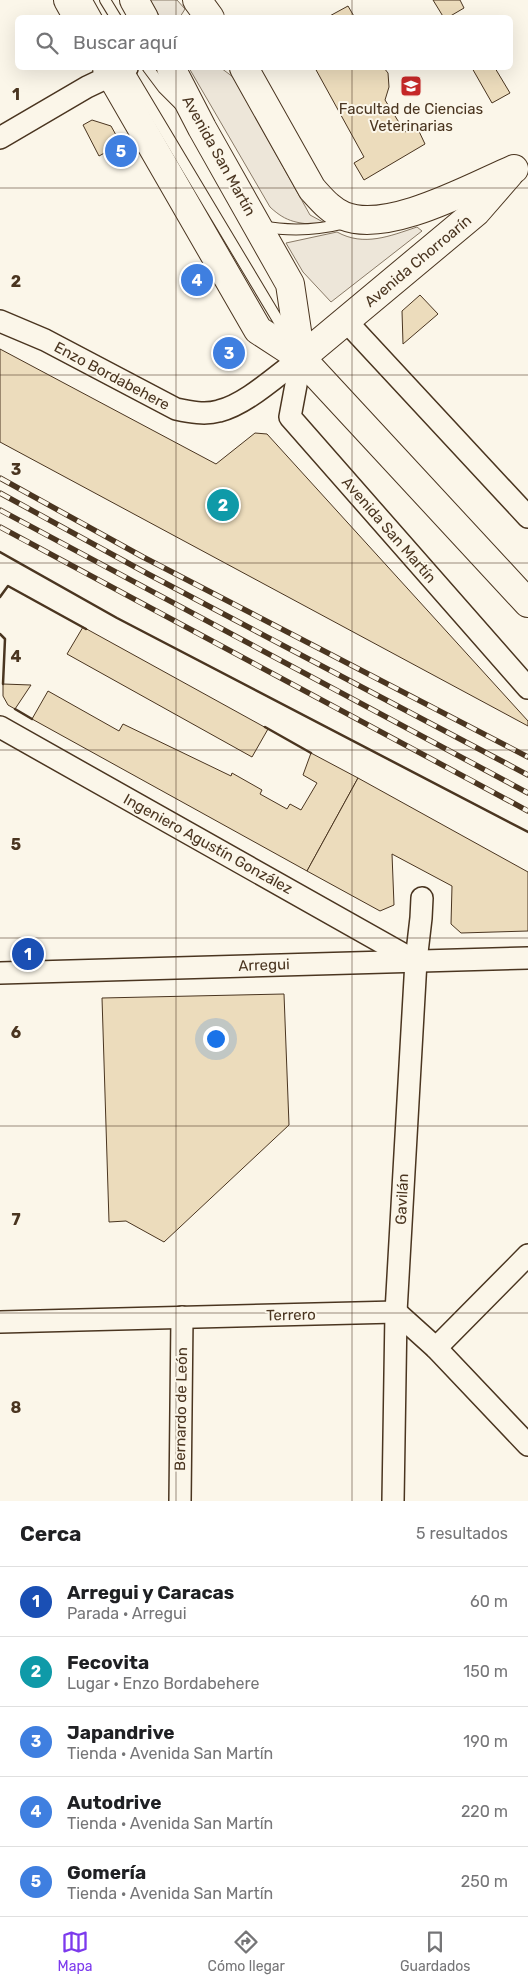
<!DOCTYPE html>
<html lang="es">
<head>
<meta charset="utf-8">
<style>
	body { margin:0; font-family:Rubik,sans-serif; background:#f6f6f6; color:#202124 }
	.you { position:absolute; left:215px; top:1038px; width:18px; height:18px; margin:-12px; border:4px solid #fff; border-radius:50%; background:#1a73e8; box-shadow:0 0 0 8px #1a73e833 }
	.badge { display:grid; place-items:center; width:32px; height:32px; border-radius:50%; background:#7c3aed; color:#fff; font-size:16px; font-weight:700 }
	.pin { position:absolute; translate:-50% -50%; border:2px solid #fff; box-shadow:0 1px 5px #0006 }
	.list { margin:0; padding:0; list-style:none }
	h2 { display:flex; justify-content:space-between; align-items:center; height:65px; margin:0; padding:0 20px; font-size:21px }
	h2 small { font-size:16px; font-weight:400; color:#757577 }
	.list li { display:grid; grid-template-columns:32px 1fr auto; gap:15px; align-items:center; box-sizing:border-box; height:70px; padding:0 20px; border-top:1px solid #e0e0e0 }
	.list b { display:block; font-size:19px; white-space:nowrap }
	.list p { margin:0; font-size:16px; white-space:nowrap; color:#757577 }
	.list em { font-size:16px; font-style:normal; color:#757577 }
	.icon { flex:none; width:28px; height:28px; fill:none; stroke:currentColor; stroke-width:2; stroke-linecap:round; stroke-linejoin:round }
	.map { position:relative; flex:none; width:528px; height:1501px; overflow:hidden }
	.search { position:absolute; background:#fff; box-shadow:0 5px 20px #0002; left:15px; right:15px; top:15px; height:55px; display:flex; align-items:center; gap:12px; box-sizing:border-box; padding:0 18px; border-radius:8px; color:#757577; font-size:19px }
	.sheet { height:415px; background:#fff }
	nav { display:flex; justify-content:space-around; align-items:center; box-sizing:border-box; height:70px; border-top:1px solid #e0e0e0; background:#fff; font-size:14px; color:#757577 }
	nav a { display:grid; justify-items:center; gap:2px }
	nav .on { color:#7c3aed }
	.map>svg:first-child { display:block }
</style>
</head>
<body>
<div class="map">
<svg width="528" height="1501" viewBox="0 0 528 1501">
	<rect width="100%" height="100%" fill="#fbf6e9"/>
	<!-- green -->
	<g fill="#ede6d9" stroke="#887966">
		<path d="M150,0H177L185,9L180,17H160Z"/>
		<path d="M189,68H221L233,77L310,215L323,222L320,225C298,223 287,223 270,207Z"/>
		<path d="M417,227L422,231L331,302L303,272L286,243L337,232C364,247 390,236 417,227Z"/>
	</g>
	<!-- building -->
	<g fill="#ecdcbc" stroke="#4a3520">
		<path d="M433,0H460L464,8L447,18H444Z"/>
		<path d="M348,6L355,18H326Z"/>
		<path d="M315,68H384L388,73L389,87L385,100L405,132L416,125L425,144L364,180L354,163L364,157Z"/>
		<path d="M472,68H495L510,93L492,103Z"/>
		<path d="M92,120L111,126L121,144L99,156L83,125Z"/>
		<path d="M420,295L438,314L403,344L402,311Z"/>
		<path d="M0,349L216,464L255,433L267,434L528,721V726L0,442Z"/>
		<path d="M83,627L268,729L252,757L67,654Z"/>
		<path d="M3,684L31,685L15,709L8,705L3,696Z"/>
		<path d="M48,691L119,731L123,724L231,776L232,773L262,790L260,794L287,809L290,804L301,810L317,783L303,775L311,753L358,778L307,871L32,719Z"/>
		<path d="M358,778L528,872V931L461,933L451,924L452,886L392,854L394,905L380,911L307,871Z"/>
		<path d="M284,994L289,1125L164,1242L126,1221L109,1222L102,998Z"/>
	</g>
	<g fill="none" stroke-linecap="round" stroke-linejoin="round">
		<!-- service casing -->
		<g stroke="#4a3520" stroke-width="12">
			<g id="service">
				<path d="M87,0L97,18"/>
				<path d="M105,0L116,18"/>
				<path d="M127,68L288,337"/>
				<path d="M148,68L163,88L179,104"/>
				<path d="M262,226C291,232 318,230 346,223"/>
			</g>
		</g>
		<!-- minor casing -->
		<g stroke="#4a3520" stroke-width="24">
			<g id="minor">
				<path d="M0,138L87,87L127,68"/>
				<path d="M0,321L45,340L176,409C190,412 205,415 219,411C247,404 277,375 301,358"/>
				<path d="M346,321L528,517"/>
				<path d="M301,358L290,417L528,688"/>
				<path d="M0,727L415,961"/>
				<path d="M0,973L528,958"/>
				<path d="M0,1322L396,1312L436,1348L528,1445"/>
				<path d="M436,1348L528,1255"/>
				<path d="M180,1501L182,1317"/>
				<path d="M393,1501L396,1312L416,961L421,918L422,898"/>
			</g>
		</g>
		<!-- secondary casing -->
		<g stroke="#4a3520" stroke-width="30">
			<g id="secondary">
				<path d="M244,68L312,189C322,200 331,211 344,216C388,234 472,187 514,169"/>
				<path d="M301,358L476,212L509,174"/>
			</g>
		</g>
		<!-- primary casing -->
		<g stroke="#4a3520" stroke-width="30">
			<g id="primary">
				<path d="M68,0L78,18"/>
				<path d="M134,0L144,18"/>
				<path d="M197,0L210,18"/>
				<path d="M107,68L258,330L301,358L528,603"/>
				<path d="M171,68L202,128L290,284L301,358"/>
			</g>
		</g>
		<!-- service -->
		<use href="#service" stroke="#fbf6e9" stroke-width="10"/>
		<!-- minor -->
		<use href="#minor" stroke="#fbf6e9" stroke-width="21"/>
		<!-- secondary -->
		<use href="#secondary" stroke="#fbf6e9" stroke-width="28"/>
		<!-- primary -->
		<use href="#primary" stroke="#fbf6e9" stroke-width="28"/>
		<!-- rail casing -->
		<g stroke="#4a3520" stroke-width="5.5">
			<g id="rail">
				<path d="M0,478L143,557L528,757"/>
				<path d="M0,493L148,574L528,775"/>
				<path d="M0,510L528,793"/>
				<path d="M0,527L528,811"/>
			</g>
		</g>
		<!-- rail -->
		<use href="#rail" stroke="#fbf6e9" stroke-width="4" stroke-dasharray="11" stroke-linecap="butt"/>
		<!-- wall -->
		<g stroke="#4a3520" stroke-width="2.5">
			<path d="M0,552L117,618L528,832"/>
			<path d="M0,597L8,586L86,629"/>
			<path d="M0,634L5,639L3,684"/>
			<path d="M15,709L32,719"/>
			<path d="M265,727L311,753"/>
		</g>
	</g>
	<!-- grid -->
	<path fill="none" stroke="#4a3520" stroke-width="1" stroke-opacity="0.55" d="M176,0V18M352,0V18M176,68V1501M352,68V1501M0,188H528M0,375H528M0,563H528M0,750H528M0,938H528M0,1126H528M0,1313H528"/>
	<!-- icons -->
	<defs>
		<g id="university-square" transform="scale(1.125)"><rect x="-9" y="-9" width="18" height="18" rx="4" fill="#c62828" stroke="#fbf6e9"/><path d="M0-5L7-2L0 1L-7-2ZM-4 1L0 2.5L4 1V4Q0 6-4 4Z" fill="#fff"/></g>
	</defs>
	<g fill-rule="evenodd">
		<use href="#university-square" x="411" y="86"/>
	</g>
	<g text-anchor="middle" stroke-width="4" stroke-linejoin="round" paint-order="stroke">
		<!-- poi labels -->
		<g font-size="15" fill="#4a3520" stroke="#fbf6e9">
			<text x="411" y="114">Facultad de Ciencias<tspan x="411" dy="17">Veterinarias</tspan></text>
		</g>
		<!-- street labels -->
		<g font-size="15" fill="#4a3520" stroke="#fbf6e9">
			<text transform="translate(219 156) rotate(61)" y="5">Avenida San Martín</text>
			<text transform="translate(418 261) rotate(-40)" y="5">Avenida Chorroarín</text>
			<text transform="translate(112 376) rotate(28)" y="5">Enzo Bordabehere</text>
			<text transform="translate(389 530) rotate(49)" y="5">Avenida San Martín</text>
			<text transform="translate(208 844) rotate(29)" y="5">Ingeniero Agustín González</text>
			<text transform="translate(264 965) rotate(-2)" y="5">Arregui</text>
			<text transform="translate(402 1199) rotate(-87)" y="5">Gavilán</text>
			<text transform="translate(291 1315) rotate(-1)" y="5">Terrero</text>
			<text transform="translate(181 1409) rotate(-89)" y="5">Bernardo de León</text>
		</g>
	</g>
	<g font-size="16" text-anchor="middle" font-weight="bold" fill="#4a3520" stroke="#fbf6e9" stroke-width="4" stroke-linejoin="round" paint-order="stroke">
		<text x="16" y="100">1</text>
		<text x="16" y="287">2</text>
		<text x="16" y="475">3</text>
		<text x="16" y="662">4</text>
		<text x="16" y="850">5</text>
		<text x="16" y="1038">6</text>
		<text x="16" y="1225">7</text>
		<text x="16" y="1413">8</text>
	</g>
</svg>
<div class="you"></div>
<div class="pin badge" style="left:28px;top:954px;background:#1a4fb4">1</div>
<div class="pin badge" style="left:223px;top:505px;background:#0f9aa8">2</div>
<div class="pin badge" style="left:229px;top:353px;background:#3f7fe0">3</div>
<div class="pin badge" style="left:197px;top:280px;background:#3f7fe0">4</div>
<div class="pin badge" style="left:121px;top:151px;background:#3f7fe0">5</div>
<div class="search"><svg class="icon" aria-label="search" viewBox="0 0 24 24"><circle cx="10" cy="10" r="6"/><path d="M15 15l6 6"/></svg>Buscar aquí</div>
</div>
<section class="sheet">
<h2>Cerca<small>5 resultados</small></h2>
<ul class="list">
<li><span class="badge" style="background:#1a4fb4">1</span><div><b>Arregui y Caracas</b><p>Parada · Arregui</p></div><em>60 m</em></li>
<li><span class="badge" style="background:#0f9aa8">2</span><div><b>Fecovita</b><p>Lugar · Enzo Bordabehere</p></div><em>150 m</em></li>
<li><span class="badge" style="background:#3f7fe0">3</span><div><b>Japandrive</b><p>Tienda · Avenida San Martín</p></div><em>190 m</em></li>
<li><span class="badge" style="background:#3f7fe0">4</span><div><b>Autodrive</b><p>Tienda · Avenida San Martín</p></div><em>220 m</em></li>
<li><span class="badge" style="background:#3f7fe0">5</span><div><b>Gomería</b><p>Tienda · Avenida San Martín</p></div><em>250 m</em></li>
</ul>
</section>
<nav>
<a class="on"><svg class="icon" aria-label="map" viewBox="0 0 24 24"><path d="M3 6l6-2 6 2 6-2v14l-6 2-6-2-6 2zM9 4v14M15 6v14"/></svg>Mapa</a>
<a><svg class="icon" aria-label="directions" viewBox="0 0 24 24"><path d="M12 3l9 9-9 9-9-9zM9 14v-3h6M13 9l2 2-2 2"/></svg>Cómo llegar</a>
<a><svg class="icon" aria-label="saved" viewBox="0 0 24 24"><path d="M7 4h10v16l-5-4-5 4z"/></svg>Guardados</a>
</nav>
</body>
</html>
